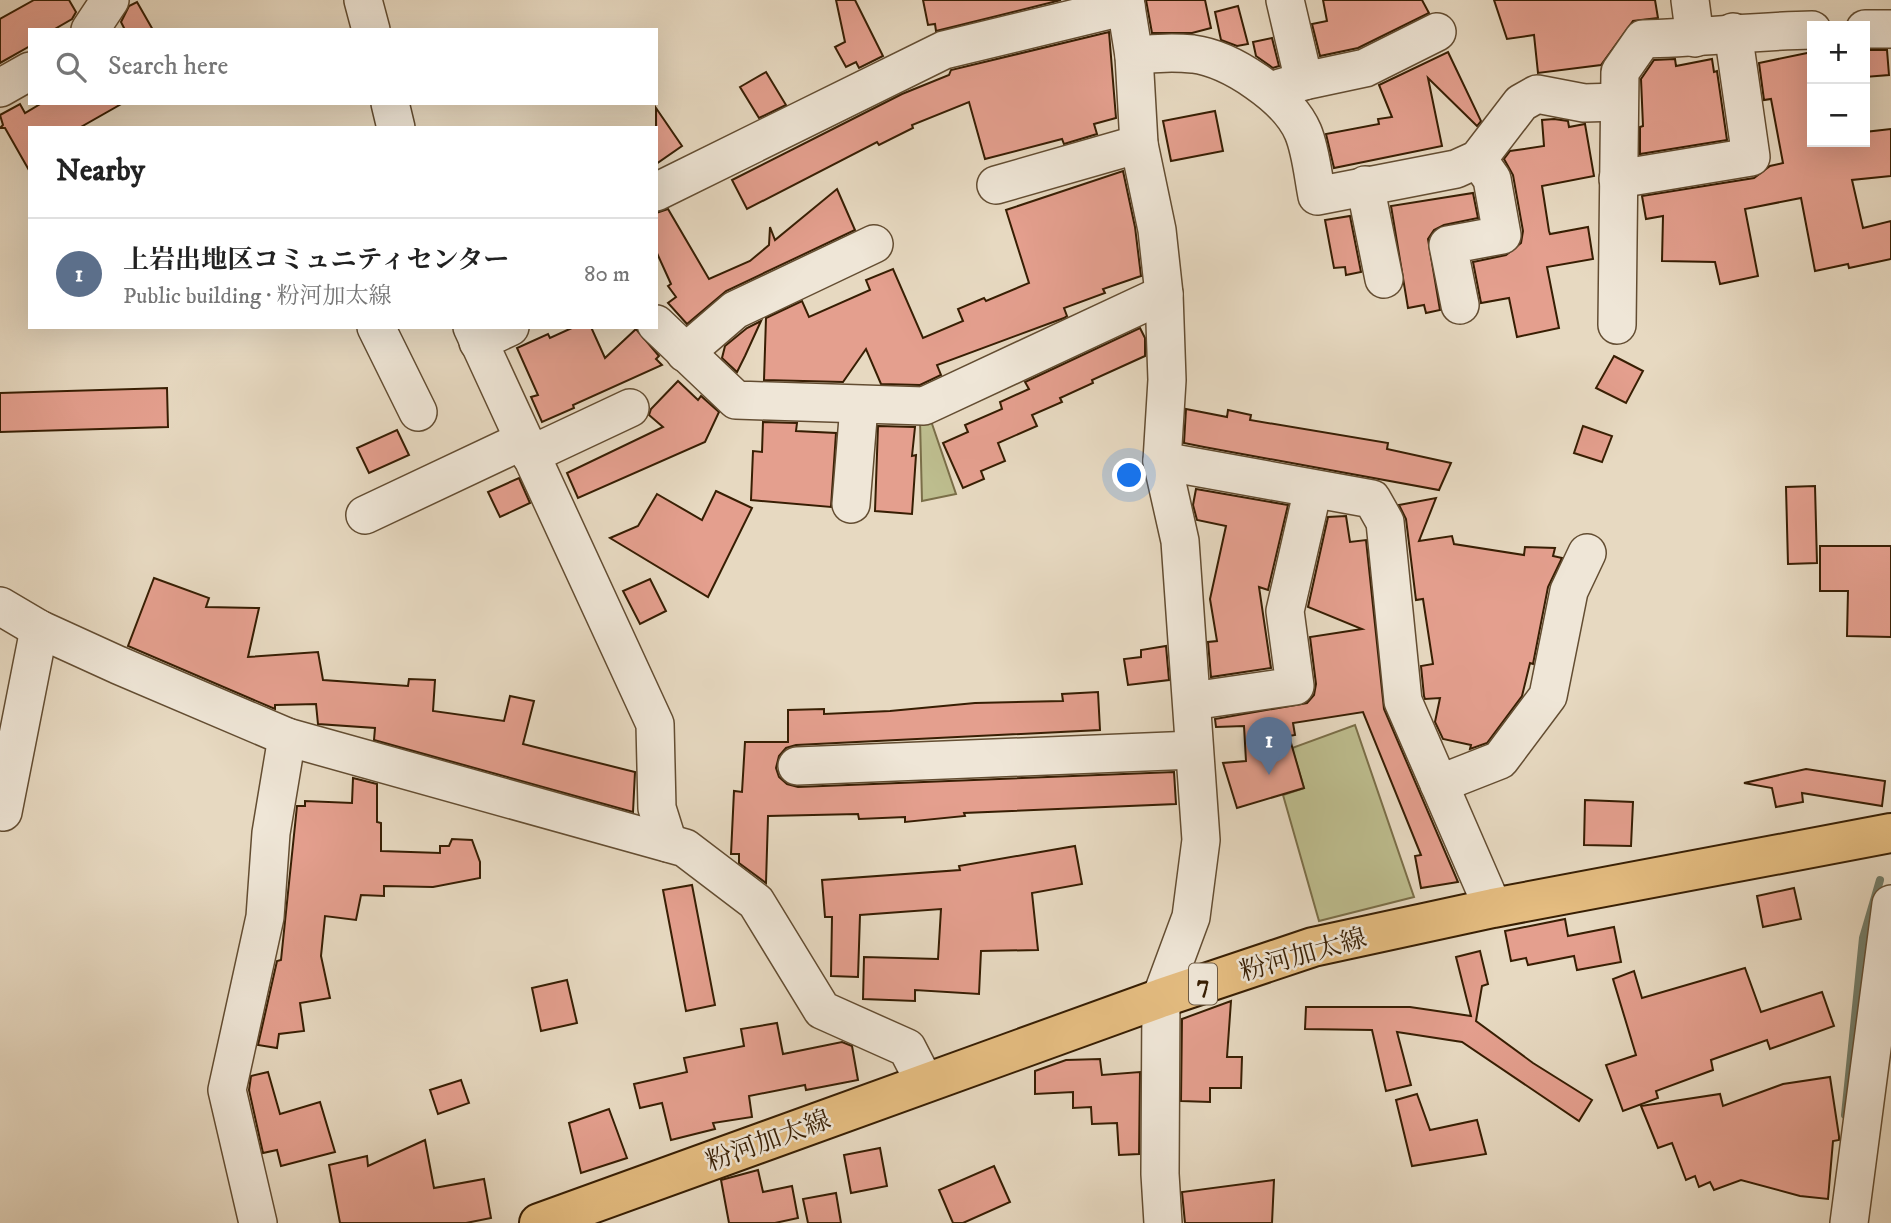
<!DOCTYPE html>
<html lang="en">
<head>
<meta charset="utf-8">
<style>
	body { margin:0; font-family:"IM FELL DW Pica","Noto Serif JP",serif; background:#f6f6f6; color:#222 }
	.controls { position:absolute; right:21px; top:21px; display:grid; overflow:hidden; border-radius:0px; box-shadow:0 7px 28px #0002 }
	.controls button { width:63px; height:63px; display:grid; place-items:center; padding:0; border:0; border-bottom:2px solid #e0e0e0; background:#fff; color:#222; font:35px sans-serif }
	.you { position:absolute; left:1130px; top:476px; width:24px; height:24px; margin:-18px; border:5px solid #fff; border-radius:50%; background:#1a73e8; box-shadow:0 0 0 10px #1a73e833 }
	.badge { display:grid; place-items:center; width:46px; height:46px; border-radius:50%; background:#0f766e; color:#fff; font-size:23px; font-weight:700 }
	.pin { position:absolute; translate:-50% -58px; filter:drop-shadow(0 2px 4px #0008) }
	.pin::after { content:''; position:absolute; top:37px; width:24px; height:21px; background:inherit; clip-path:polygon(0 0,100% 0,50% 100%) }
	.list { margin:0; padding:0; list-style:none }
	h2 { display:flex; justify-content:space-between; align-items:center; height:91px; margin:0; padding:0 28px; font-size:30px }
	h2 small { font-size:23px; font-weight:400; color:#767676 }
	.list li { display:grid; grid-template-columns:46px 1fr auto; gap:21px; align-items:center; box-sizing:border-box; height:112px; padding:0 28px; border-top:2px solid #e0e0e0 }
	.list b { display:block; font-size:26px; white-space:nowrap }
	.list p { margin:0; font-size:23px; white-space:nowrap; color:#767676 }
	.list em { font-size:23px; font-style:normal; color:#767676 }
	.icon { flex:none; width:38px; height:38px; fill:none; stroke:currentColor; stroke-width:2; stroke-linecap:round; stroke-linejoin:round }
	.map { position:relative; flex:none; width:1891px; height:1223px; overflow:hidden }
	.search { position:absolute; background:#fff; box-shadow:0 7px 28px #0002; left:28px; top:28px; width:630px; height:77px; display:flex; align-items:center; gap:18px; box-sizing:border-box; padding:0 24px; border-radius:0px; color:#767676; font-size:26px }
	.panel { position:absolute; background:#fff; box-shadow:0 7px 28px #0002; left:28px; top:126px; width:630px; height:203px; border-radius:0px }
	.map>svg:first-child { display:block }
</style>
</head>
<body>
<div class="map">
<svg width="1891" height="1223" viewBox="0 0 1891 1223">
	<rect width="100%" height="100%" fill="#e7d9c1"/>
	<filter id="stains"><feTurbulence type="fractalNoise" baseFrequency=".00286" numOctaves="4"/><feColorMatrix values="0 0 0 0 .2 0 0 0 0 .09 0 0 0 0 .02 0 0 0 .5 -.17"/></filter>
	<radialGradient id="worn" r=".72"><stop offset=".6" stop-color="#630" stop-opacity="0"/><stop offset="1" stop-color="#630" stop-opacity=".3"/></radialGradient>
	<!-- green -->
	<g fill="#bdbd8e" stroke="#7a6e48" stroke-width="2">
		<path d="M930,418L956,494L922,501L920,420Z"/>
		<path d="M1355,725L1414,897L1319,921L1283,795L1304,788L1292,748Z"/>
	</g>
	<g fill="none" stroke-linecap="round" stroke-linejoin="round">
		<!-- stream -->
		<path stroke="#717c69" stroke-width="8" d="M1845,1115L1863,938L1880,880"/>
	</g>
	<!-- building -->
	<g fill="#e49f8e" stroke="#371e03" stroke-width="2">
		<path d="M34,0H69L76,12L72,19L53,30H30V46L0,63V19Z"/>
		<path d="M836,0H855L883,56L859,68L856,62L846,67L835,47L845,42Z"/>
		<path d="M923,0H1061L936,31L935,24L928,25Z"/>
		<path d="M1146,0H1205L1211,28L1192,33H1152Z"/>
		<path d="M1323,0H1422L1429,13L1358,48L1320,56L1312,24L1327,21Z"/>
		<path d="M1494,0H1655L1658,18L1633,21L1601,65L1538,73L1534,35L1507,39Z"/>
		<path d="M137,2L153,30H125L121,22L129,6Z"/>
		<path d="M1238,6L1248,44L1237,46L1221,40L1215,12Z"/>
		<path d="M1109,32L1116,118L1094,124L1097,134L1064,144L1062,139L985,159L969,102L912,125L913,128L879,145L877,142L747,209L732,180L902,94L949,75L951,70Z"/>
		<path d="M1272,38L1279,66L1273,68L1256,56L1253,42Z"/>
		<path d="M1865,50H1887L1889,75L1865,77Z"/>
		<path d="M1448,52L1481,121L1477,126L1428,78L1442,146L1334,168L1326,134L1379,124L1378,119L1392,117L1379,85Z"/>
		<path d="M1812,52V142H1865V132L1891,129V176L1852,180L1863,228L1891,221V259L1849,268L1848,264L1815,271L1801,198L1745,209L1758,276L1720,284L1715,262L1662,261L1663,216L1646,219L1642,196L1754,178L1770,166L1783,163L1771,99L1764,100L1759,63Z"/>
		<path d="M1675,59L1676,66L1712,59L1714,72L1717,71L1727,140L1640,154V127L1643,126L1641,79L1654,60Z"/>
		<path d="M766,72L786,105L759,118L740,87Z"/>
		<path d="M42,103H123L79,128H30V172L5,128H0L3,125L0,115L20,104L25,113Z"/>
		<path d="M656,108L682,146L656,164Z"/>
		<path d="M1215,111L1223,151L1171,161L1163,121Z"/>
		<path d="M1554,119L1568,121L1569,127L1585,124L1594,176L1542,186L1549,231L1550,234L1588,227L1593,259L1547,267L1559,328L1517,337L1509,298L1481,303L1473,262L1506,255L1521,243L1523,231L1513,175L1504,159L1510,151L1544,146L1542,120Z"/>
		<path d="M1123,171L1135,227L1141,276L1103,289L1105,293L1064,308L1067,316L1064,318L937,365L941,375L920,385L881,384L866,349L843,382L764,380L766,318L802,301L809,317L870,290L866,280L893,269L923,338L963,321L958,309L984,298L986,301L1029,283L1006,210Z"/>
		<path d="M837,189L855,230L726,291L687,324L668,303L676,297L668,286L671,284L656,251V213L668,209L709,279L750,261L769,245L770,227L775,240Z"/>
		<path d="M1473,193L1478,218L1444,225L1434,230L1428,239L1440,310L1426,313L1424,305L1408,308L1391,206Z"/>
		<path d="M1350,216L1361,272L1346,275L1345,267L1334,268L1325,220Z"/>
		<path d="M761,321L745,356L737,372L722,358L725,346L747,328Z"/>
		<path d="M574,327H591L605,358L636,329L659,356L656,359L662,365L573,405L574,408L542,422L531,397L538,395L517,348L548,334L550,338Z"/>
		<path d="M1140,328L1145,338V356L1092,380L1093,383L1060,398L1062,402L1032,415L1037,426L998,443L1005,461L981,471L984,479L963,488L943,443L968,432L965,425L1002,409L1000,402L1029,389L1025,382Z"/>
		<path d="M1614,356L1643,371L1626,403L1596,388Z"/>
		<path d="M678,381L698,400L701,396L719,412L705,442L578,498L567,473L663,427L649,415L651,409Z"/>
		<path d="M167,388L168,427L0,432V393Z"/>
		<path d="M1186,409L1227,417L1228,410L1251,415L1250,420L1388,443L1387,449L1451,463L1439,490L1204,447L1184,443Z"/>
		<path d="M763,422L797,423L796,431L836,433L831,507L751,500L753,451L762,452Z"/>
		<path d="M878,426L915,427L912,456L916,455L912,514L875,511Z"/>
		<path d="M1583,426L1612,436L1602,462L1574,453Z"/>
		<path d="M397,430L409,455L369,473L357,448Z"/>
		<path d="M519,478L530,503L500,517L488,492Z"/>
		<path d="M1815,486L1817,563L1788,564L1786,487Z"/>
		<path d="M1196,489L1288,505L1268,590L1259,587L1271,668L1211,677L1208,642L1217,641L1210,599L1226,526L1197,520L1193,505Z"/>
		<path d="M716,491L752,508L708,597L610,538L638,526L657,494L702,520Z"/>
		<path d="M1436,498L1419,541L1452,536L1454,544L1524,555L1525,547L1555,548L1553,556L1562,558L1548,587L1533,664L1530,663L1522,696L1487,743L1470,749L1471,745L1443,739L1435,722L1440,698L1425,699L1424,696L1421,666L1433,664L1423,599L1416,600L1406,519L1399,505Z"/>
		<path d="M1346,516L1350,542L1366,540L1384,709L1458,882L1421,888L1415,856L1421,855L1363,712L1293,723L1295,735L1289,736L1304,788L1237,808L1223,763L1246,761L1244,726L1216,727L1215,719L1307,703L1314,695L1316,684L1310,637L1362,629L1308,607L1328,517Z"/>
		<path d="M1820,546H1891V637L1847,636L1848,591H1820Z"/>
		<path d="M154,578L209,598L206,607L259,608L248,657L318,652L323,680L408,686L409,679L435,680L433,711L504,721L510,696L534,701L523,744L635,772L633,812L374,740L375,728L318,724L316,704L275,705V709L128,646Z"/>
		<path d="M650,579L666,611L640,624L623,591Z"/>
		<path d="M1166,646L1169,680L1128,685L1124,659L1141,657V650Z"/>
		<path d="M1098,692L1100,730L796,745L786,748L779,756L776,768L779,777L787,784L798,787L1174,772L1176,804L964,813L965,816L905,822V817L859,819L858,814L768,816L766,883L739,863V854H731L734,791L742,792L745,742H788V710L824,709V714L890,711L975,703L1063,701L1062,694Z"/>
		<path d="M1806,769L1885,781L1882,806L1802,793L1803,802L1776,807L1772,788L1744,783Z"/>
		<path d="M353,778L377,784V822L381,823V851L440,853V846H449L452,839L472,840L480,862V878L433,887L384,886V896L361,895L356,920L325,916L321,956L330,998L300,1003L304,1031L279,1034L277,1048L258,1045L277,961L281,960L297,806H305V801L352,803Z"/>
		<path d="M1585,800L1633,802L1631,846L1584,845Z"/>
		<path d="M1075,846L1082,884L1032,893L1038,950L981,951L979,994L915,990V1001L863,999L864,957L938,959L941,909L860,915L858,977L831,976L832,917H825L822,880L960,870L959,866Z"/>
		<path d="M692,885L715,1005L686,1011L663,890Z"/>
		<path d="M1794,888L1801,919L1763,927L1757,896Z"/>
		<path d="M1565,919L1568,936L1614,927L1621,962L1577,970L1574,956L1528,965L1526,958L1511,961L1505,931Z"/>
		<path d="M1480,951L1488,984L1482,986L1476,1021L1533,1063L1592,1100L1579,1121L1462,1042L1397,1032L1411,1085L1386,1091L1372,1030L1305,1029L1306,1007H1410L1471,1016L1456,957Z"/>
		<path d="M1745,968L1761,1012L1822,992L1834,1026L1770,1049L1767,1040L1711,1060L1713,1070L1656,1091L1658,1098L1623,1111L1606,1065L1636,1055L1613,979L1634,971L1642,998Z"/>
		<path d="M567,980L577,1023L541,1031L532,988Z"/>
		<path d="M1231,1001L1227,1057H1242L1241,1088H1210V1102L1181,1101L1182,1019Z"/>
		<path d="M777,1023L783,1054L842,1042L852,1046L858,1080L806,1090L805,1085L749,1096L752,1117L713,1123L715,1129L671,1140L662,1103L640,1108L634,1084L687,1072L684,1058L744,1046L741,1029Z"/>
		<path d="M1100,1059L1102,1075L1140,1072L1139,1154L1119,1155L1117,1123L1092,1124L1091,1107L1073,1108V1092L1035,1094V1071L1066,1060Z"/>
		<path d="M268,1072L280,1114L320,1102L335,1152L281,1166L277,1150L263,1153L249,1090L251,1076Z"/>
		<path d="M1830,1077L1839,1136V1140L1833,1141L1828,1199L1800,1196L1741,1180L1714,1190L1710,1182L1699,1187L1695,1176L1686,1180L1672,1143L1658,1148L1641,1106L1720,1094L1723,1106L1783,1084Z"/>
		<path d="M461,1080L469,1103L438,1114L430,1090Z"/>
		<path d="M1417,1094L1430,1130L1477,1120L1486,1154L1412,1166L1396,1100Z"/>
		<path d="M609,1109L627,1158L581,1173L569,1123Z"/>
		<path d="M425,1140L434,1188L484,1179L491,1218L466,1223H340L329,1165L367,1156L368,1166Z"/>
		<path d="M880,1148L887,1186L851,1193L844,1155Z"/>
		<path d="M994,1166L1010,1202L963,1223H953L939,1190Z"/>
		<path d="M758,1170L763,1192L792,1186L798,1218L775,1223H729L721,1180Z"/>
		<path d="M1274,1180L1272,1223H1185L1182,1192Z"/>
		<path d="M836,1193L841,1223H808L803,1199Z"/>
	</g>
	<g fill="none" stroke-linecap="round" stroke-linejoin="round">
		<!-- minor casing -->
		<g stroke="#634d32" stroke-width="40">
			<g id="minor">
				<path d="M363,0L371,30"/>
				<path d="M1125,0L1134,56L1139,144L1157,230L1164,294L1167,380L1162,461L1180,541L1201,840L1191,917L1161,998L1160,1174L1163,1223"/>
				<path d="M1690,0L1695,38"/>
				<path d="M1865,29H1891"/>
				<path d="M90,30L110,0"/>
				<path d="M1134,56C1153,53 1173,52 1193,54C1231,59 1288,97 1303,132C1311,151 1313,176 1317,196L1456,169L1478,159L1521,103L1537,94L1584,103L1619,102"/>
				<path d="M1304,81L1365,68L1437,32"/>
				<path d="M0,88L30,71"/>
				<path d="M1280,88L1304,81L1285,0"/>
				<path d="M390,103L396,128"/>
				<path d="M1618,179L1751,157L1733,32"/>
				<path d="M996,185L1139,144"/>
				<path d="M1365,185L1384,279"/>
				<path d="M656,192L944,50L1126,6"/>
				<path d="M1460,305L1448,245L1502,235L1492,179L1478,159"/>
				<path d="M656,324L736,400L924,406L1164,294"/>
				<path d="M1617,325L1620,72L1643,39C1699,38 1755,31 1812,30"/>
				<path d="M376,327L418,412"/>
				<path d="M472,327L655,724L657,808L668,843"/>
				<path d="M478,342L510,327"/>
				<path d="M685,353L735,310L874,244"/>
				<path d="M530,455L630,408"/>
				<path d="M1162,461L1372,499L1385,522L1403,701L1493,908"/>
				<path d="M851,504L859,406"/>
				<path d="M365,515L524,440"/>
				<path d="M0,606L39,629L118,665L287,737L685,848L756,902L822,1010L907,1048L925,1083"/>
				<path d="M1192,701L1295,686L1285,611L1313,489"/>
				<path d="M797,766L1194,750"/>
				<path d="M1439,784L1500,760L1548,696L1569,591L1587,553"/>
				<path d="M0,811L3,812L39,629"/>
				<path d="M258,1223L227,1090L265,917L271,833L287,737"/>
				<path d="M1849,1223L1891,904"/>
			</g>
		</g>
		<!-- major casing -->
		<g stroke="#371e03" stroke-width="42">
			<path id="major" d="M539,1223L1161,998L1313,947L1493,908L1891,833"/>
		</g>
		<!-- minor -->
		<use href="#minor" stroke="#efe6d7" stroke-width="37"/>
		<!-- major -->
		<use href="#major" stroke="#e4bc80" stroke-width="38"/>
	</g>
	<g text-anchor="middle" stroke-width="5" stroke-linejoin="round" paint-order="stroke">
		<!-- shield labels -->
		<rect fill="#efe6d7" stroke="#6e5a43" stroke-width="2" x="1189" y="963.5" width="28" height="41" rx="5"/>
		<g font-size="24" font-weight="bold" fill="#371e03">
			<text x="1203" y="992">7</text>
		</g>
		<!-- street labels -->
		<g font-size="26" fill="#371e03" stroke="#efe6d7">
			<text transform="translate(1303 954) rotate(-16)" y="9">粉河加太線</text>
			<text transform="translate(768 1140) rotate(-20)" y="9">粉河加太線</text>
		</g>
	</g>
	<rect width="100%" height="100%" filter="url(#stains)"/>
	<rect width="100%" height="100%" fill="url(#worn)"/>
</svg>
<div class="controls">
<button>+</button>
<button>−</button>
</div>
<div class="you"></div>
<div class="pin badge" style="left:1269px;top:775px;background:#5c6f8a">1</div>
<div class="search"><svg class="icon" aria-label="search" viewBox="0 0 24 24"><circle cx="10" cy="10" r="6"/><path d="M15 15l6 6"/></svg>Search here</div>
<section class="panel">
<h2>Nearby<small></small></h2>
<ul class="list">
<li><span class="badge" style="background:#5c6f8a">1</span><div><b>上岩出地区コミュニティセンター</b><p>Public building · 粉河加太線</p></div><em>80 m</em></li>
</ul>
</section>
</div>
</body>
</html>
